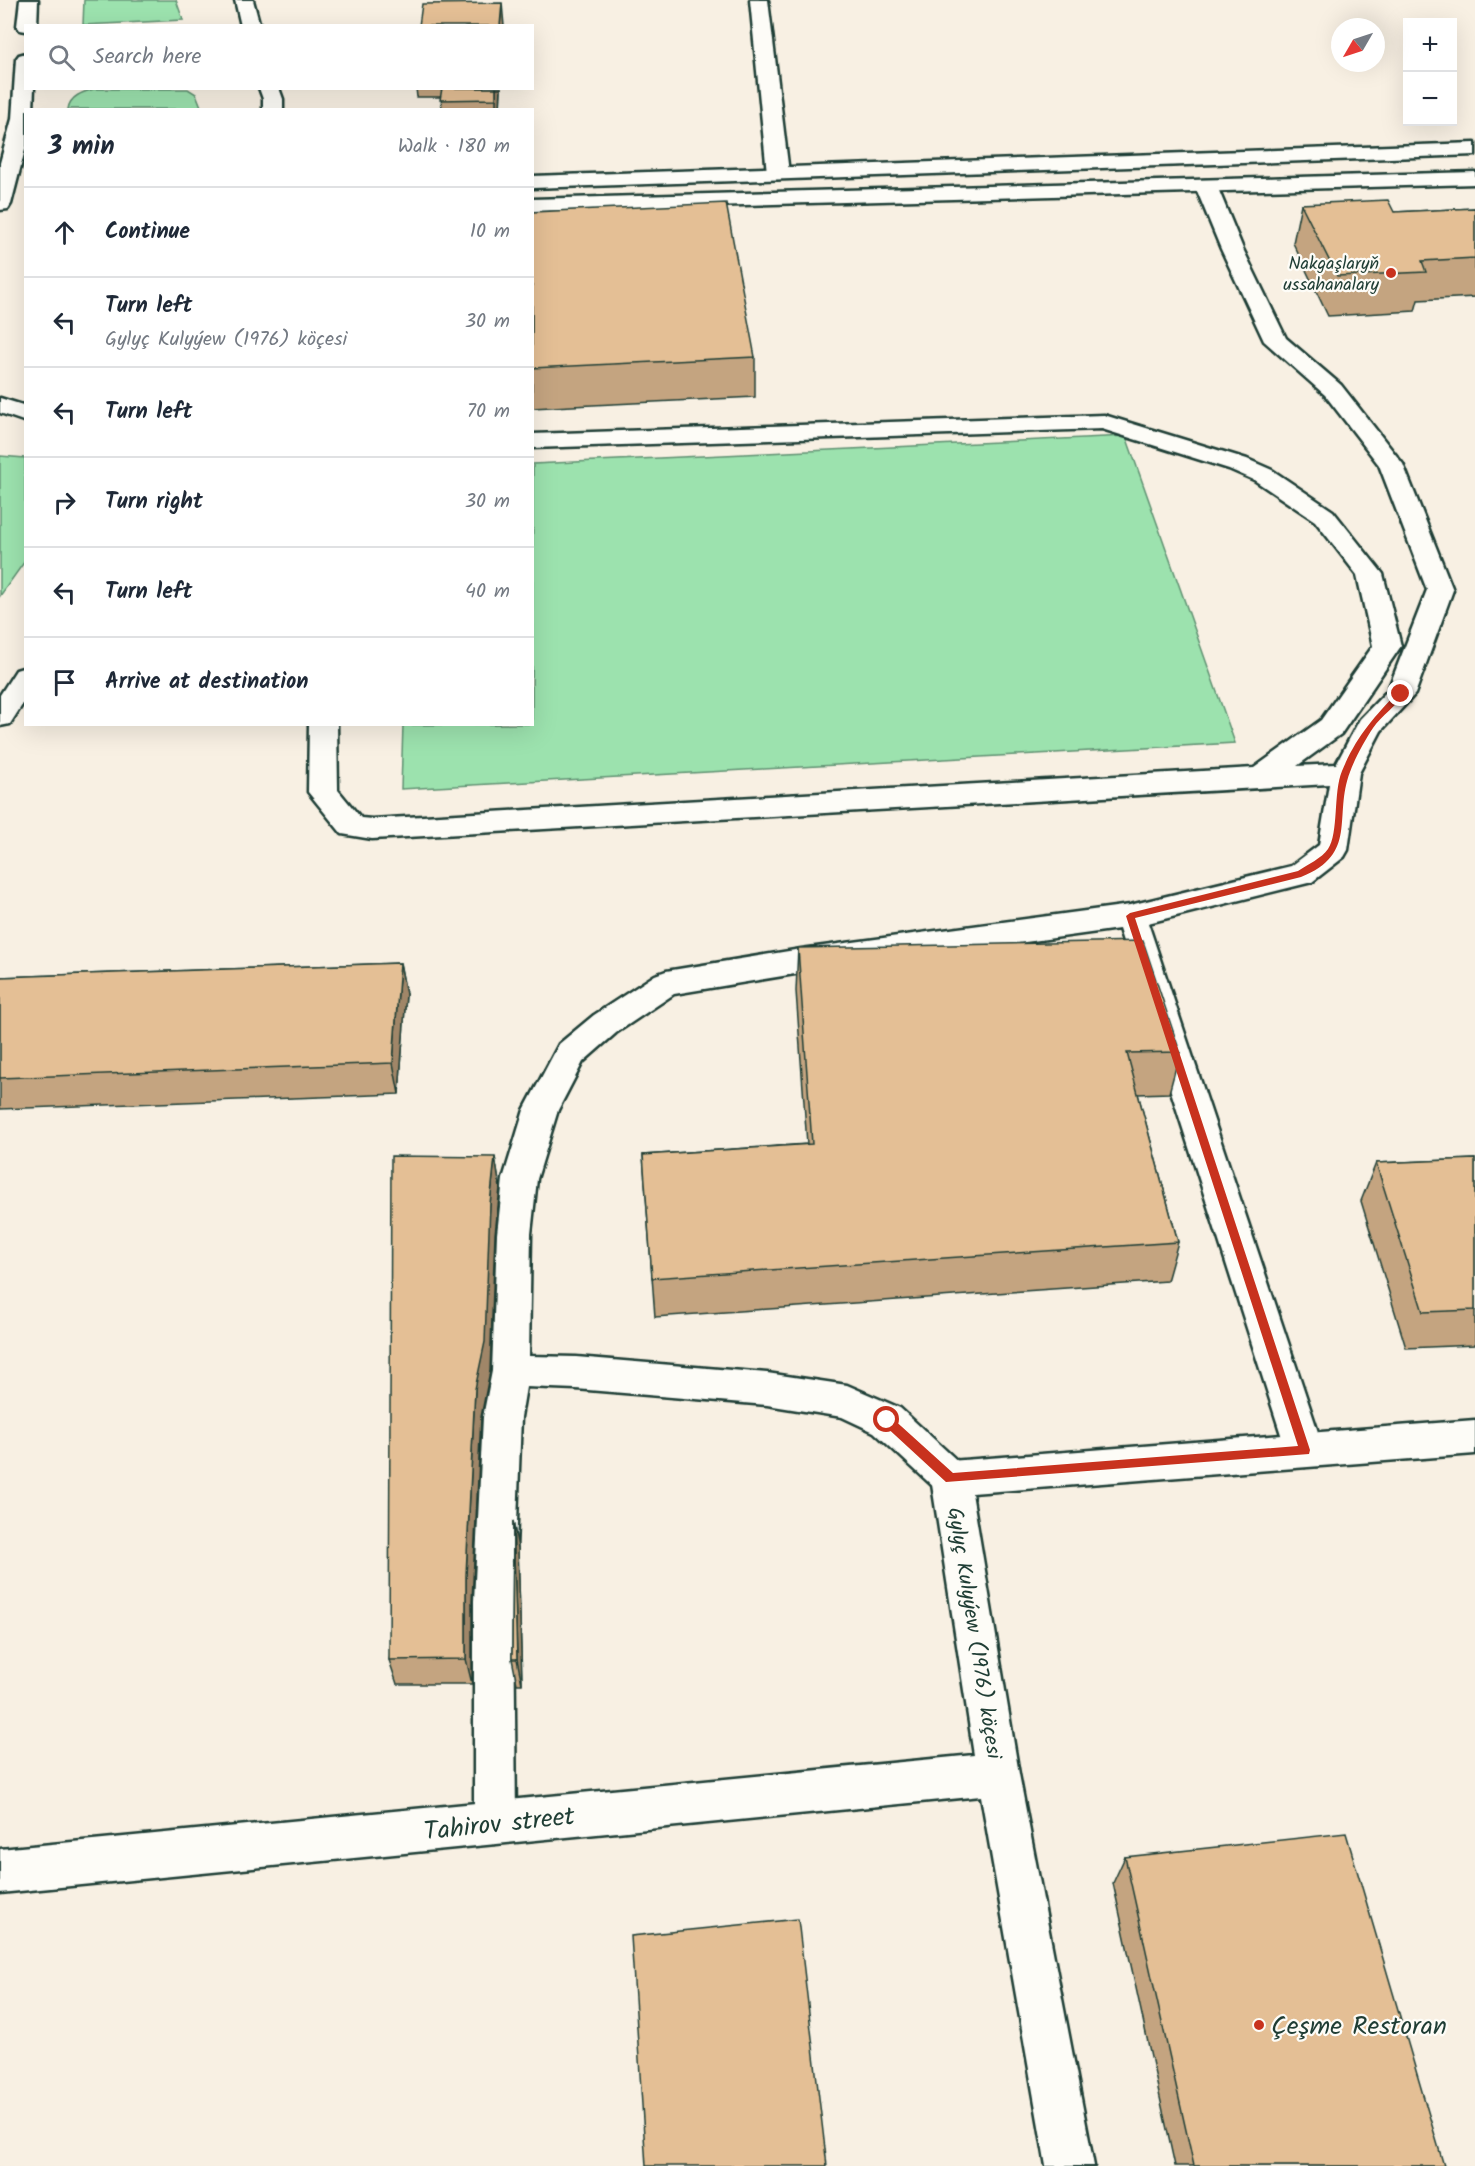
<!DOCTYPE html>
<html lang="en">
<head>
<meta charset="utf-8">
<style>
	body { margin:0; font-family:Kalam,sans-serif; background:#f2f2f3; color:#1f2937 }
	.controls { position:absolute; right:18px; top:18px; display:grid; overflow:hidden; border-radius:0px; box-shadow:0 6px 24px #0002 }
	.controls button { width:54px; height:54px; display:grid; place-items:center; padding:0; border:0; border-bottom:2px solid #e0e1e3; background:#fff; color:#1f2937; font:30px sans-serif }
	.compass { position:absolute; left:1331px; top:18px; width:54px; height:54px; border-radius:50%; background:#fff; box-shadow:0 6px 24px #0002; rotate:231deg }
	.stop { position:absolute; width:18px; height:18px; margin:-14px; border:4px solid #c8321e; border-radius:50%; background:#fff }
	.stop.end { background:#c8321e; border-color:#fff; box-shadow:0 2px 6px #0008 }
	.list { margin:0; padding:0; list-style:none }
	h2 { display:flex; justify-content:space-between; align-items:center; height:78px; margin:0; padding:0 24px; font-size:26px }
	h2 small { font-size:20px; font-weight:400; color:#747a83 }
	.list li { display:grid; grid-template-columns:39px 1fr auto; gap:18px; align-items:center; box-sizing:border-box; height:90px; padding:0 24px; border-top:2px solid #e0e1e3 }
	.list b { display:block; font-size:22px; white-space:nowrap }
	.list p { margin:0; font-size:20px; white-space:nowrap; color:#747a83 }
	.list em { font-size:20px; font-style:normal; color:#747a83 }
	.icon { flex:none; width:33px; height:33px; fill:none; stroke:currentColor; stroke-width:2; stroke-linecap:round; stroke-linejoin:round }
	.map { position:relative; flex:none; width:1475px; height:2166px; overflow:hidden }
	.search { position:absolute; background:#fff; box-shadow:0 6px 24px #0002; left:24px; top:24px; width:510px; height:66px; display:flex; align-items:center; gap:15px; box-sizing:border-box; padding:0 21px; border-radius:0px; color:#747a83; font-size:22px }
	.panel { position:absolute; background:#fff; box-shadow:0 6px 24px #0002; left:24px; top:108px; width:510px; height:618px; border-radius:0px }
	.map>svg:first-child { display:block }
</style>
</head>
<body>
<div class="map">
<svg width="1475" height="2166" viewBox="0 0 1475 2166">
	<rect width="100%" height="100%" fill="#f8f0e3"/>
	<filter id="ink" filterUnits="userSpaceOnUse"><feTurbulence type="fractalNoise" baseFrequency=".0167" numOctaves="2"/><feDisplacementMap in="SourceGraphic" scale="12" xChannelSelector="R" yChannelSelector="G"/><feConvolveMatrix kernelMatrix="1 2 1 2 8 2 1 2 1" color-interpolation-filters="sRGB"/></filter>
	<g filter="url(#ink)">
		<!-- green -->
		<g fill="#9ce2ae" stroke="#5e9071" stroke-width="1.5">
			<path d="M84,0H176L183,20L83,25Z"/>
			<path d="M94,89H188L196,94L202,109H68C70,96 83,92 94,89Z"/>
			<path d="M1126,436L1235,743L401,789L403,725L532,724L533,464Z"/>
			<path d="M0,456L25,458V561L0,596Z"/>
		</g>
		<g fill="none" stroke-linecap="round" stroke-linejoin="round">
			<!-- lane casing -->
			<g stroke="#1f3d34" stroke-width="5">
				<g id="lane">
					<path d="M750,0H768L789,173L785,177L778,179L771,177L767,173Z"/>
					<path d="M1206,180L1214,181L1217,186L1243,249L1286,338L1341,385L1403,464L1453,590L1415,694L1381,731L1359,773L1348,850L1344,857L1312,882L1148,923L1324,1450L1318,1462L1305,1467L1292,1462L1286,1450L1119,929L801,973L674,994L616,1033L583,1062L558,1110L537,1179L531,1234L529,1356L576,1357L767,1373L847,1385L900,1408L963,1466L969,1478L963,1490L950,1495L937,1490L874,1432L842,1417L767,1405L576,1389L526,1387L521,1417L514,1601L516,1823L510,1838L495,1844L480,1838L474,1823V1601L483,1417L492,1371L497,1234L503,1179L524,1110L559,1044L594,1015L655,975L666,971L801,949L1130,905L1291,866L1319,845L1329,784L372,839L342,834L308,792L309,724H337L338,790L361,818L372,819L1254,768L1321,720L1373,646L1357,575L1315,521L1254,480L1229,469L1102,429L532,448V434L1104,415L1247,459L1272,470L1333,511L1383,574L1401,646L1341,734L1297,766L1336,764L1360,719L1388,690L1427,590L1379,465L1325,395L1264,341L1221,249L1195,186L1198,181Z"/>
				</g>
			</g>
			<!-- street casing -->
			<g stroke="#1f3d34" stroke-width="5">
				<path id="street" d="M1475,1420V1454L972,1493L1019,1774L1094,2166H1046L981,1796L0,1893V1849L974,1755L931,1478L937,1466L950,1461Z"/>
			</g>
			<!-- primary casing -->
			<g stroke="#1f3d34" stroke-width="5">
				<g id="primary">
					<path d="M1475,143V155L532,188V176Z"/>
					<path d="M1475,172V184L532,211V199Z"/>
				</g>
			</g>
			<!-- highway casing -->
			<g stroke="#1f3d34" stroke-width="5">
				<g id="highway">
					<path d="M20,0H38L37,26H26V31L20,30L17,26Z"/>
					<path d="M235,0H253L260,26H241Z"/>
					<path d="M26,53V88H34L33,110H26V146L11,204L8,209L0,210V163L12,119L16,59L19,55Z"/>
					<path d="M259,88H279L283,99V110H263V99Z"/>
					<path d="M0,398L26,406V422L0,413Z"/>
					<path d="M26,667V699L10,724L0,726V695L16,670Z"/>
				</g>
			</g>
			<!-- lane -->
			<use href="#lane" fill="#fdfcf7" fill-rule="evenodd"/>
			<!-- street -->
			<use href="#street" fill="#fdfcf7" fill-rule="evenodd"/>
			<!-- primary -->
			<use href="#primary" fill="#fdfcf7" fill-rule="evenodd"/>
			<!-- highway -->
			<use href="#highway" fill="#fdfcf7" fill-rule="evenodd"/>
		</g>
		<!-- wall -->
		<g fill="#c4a480" stroke="#1f3d34" stroke-width="1.5">
			<path d="M416,88H501L500,110H442L441,97H417Z"/>
			<path d="M1301,204L1394,212L1475,208V297L1418,300L1415,311L1328,316L1293,243Z"/>
			<path d="M532,212L755,357V397L532,408Z"/>
			<path d="M798,948L1180,1052L1169,1093L1138,1094L1178,1242L1167,1281L655,1317L643,1155L807,1144L796,991Z"/>
			<path d="M400,963L406,994L399,1094L0,1109V977Z"/>
			<path d="M495,1157L500,1188L495,1234L490,1371L481,1417L472,1601V1684H397L389,1660Z"/>
			<path d="M1475,1159V1345L1406,1348L1361,1201L1376,1163Z"/>
			<path d="M513,1521L518,1548L522,1684H517L512,1659Z"/>
			<path d="M1125,1857L1444,2166H1175L1113,1883Z"/>
		</g>
		<!-- shaded-wall -->
		<g fill="#a08668" stroke="#1f3d34" stroke-width="1.5">
			<path d="M502,3L504,26H500Z"/>
			<path d="M496,88H501L500,110H496Z"/>
			<path d="M400,963L406,994L399,1094L393,1063Z"/>
			<path d="M495,1157L500,1188L495,1234L490,1371L481,1417L472,1601V1684L466,1659V1575L475,1389L490,1204Z"/>
			<path d="M513,1521L518,1548L522,1684L517,1659Z"/>
		</g>
		<!-- building -->
		<g fill="#e4bf95" stroke="#1f3d34" stroke-width="1.5">
			<path d="M502,3L500,26H419L422,4Z"/>
			<path d="M442,88H496V99L440,100Z"/>
			<path d="M1388,200L1394,212L1475,208V258L1422,261L1426,272L1337,276L1301,204Z"/>
			<path d="M726,203L755,357L532,368V212Z"/>
			<path d="M1143,941L1180,1052L1127,1053L1178,1242L652,1278L643,1155L812,1144L798,948Z"/>
			<path d="M400,963L393,1063L0,1078V977Z"/>
			<path d="M391,1156L495,1157L490,1204L485,1342L475,1389L466,1575V1659L389,1660Z"/>
			<path d="M1475,1159V1310L1423,1312L1376,1163Z"/>
			<path d="M513,1521L517,1659H512Z"/>
			<path d="M1346,1833L1444,2166H1194L1125,1857Z"/>
			<path d="M798,1919L827,2166H646L631,1936Z"/>
		</g>
	</g>
	<!-- route -->
	<path fill="#c8321e" d="M1398,692L1405,694C1396,706 1382,715 1373,728C1365,740 1355,758 1350,772C1333,816 1359,854 1301,877L1135,918L1310,1450L1309,1454L946,1482L883,1424V1417H891L953,1473L1298,1446L1126,916L1130,913L1298,871C1307,865 1322,858 1328,849C1339,833 1333,792 1342,771C1356,737 1373,718 1398,692Z"/>
	<!-- markers -->
	<g fill="#c8321e" stroke="#fdfcf7" stroke-width="2">
		<circle cx="1391" cy="273" r="6"/>
		<circle cx="1259" cy="2025" r="6"/>
	</g>
	<g text-anchor="middle" stroke-width="4.5" stroke-linejoin="round" paint-order="stroke">
		<!-- far-poi labels -->
		<g font-size="18" fill="#1f3d34" stroke="#fdfcf7" text-anchor="end">
			<text x="1379" y="269">Nakgaşlaryň<tspan x="1379" dy="21">ussahanalary</tspan></text>
		</g>
		<!-- street labels -->
		<g font-size="21" fill="#1f3d34" stroke="#fdfcf7">
			<text transform="translate(975 1633) rotate(81)" y="7">Gylyç Kulyýew (1976) köçesi</text>
		</g>
		<!-- near-street labels -->
		<g font-size="26" fill="#1f3d34" stroke="#fdfcf7">
			<text transform="translate(499 1823) rotate(-6)" y="9">Tahirov street</text>
		</g>
		<!-- near-poi labels -->
		<g font-size="26" fill="#1f3d34" stroke="#fdfcf7" text-anchor="start">
			<text x="1271" y="2034">Çeşme Restoran</text>
		</g>
	</g>
</svg>
<div class="controls">
<button>+</button>
<button>−</button>
</div>
<svg class="compass" viewBox="-18 -18 36 36"><path d="M0-13l5 13h-10z" fill="#e53935"/><path d="M0 13l5-13h-10z" fill="#747a83"/></svg>
<div class="stop" style="left:887px;top:1420px"></div>
<div class="stop end" style="left:1401px;top:694px"></div>
<div class="search"><svg class="icon" aria-label="search" viewBox="0 0 24 24"><circle cx="10" cy="10" r="6"/><path d="M15 15l6 6"/></svg>Search here</div>
<section class="panel">
<h2>3 min<small>Walk · 180 m</small></h2>
<ul class="list">
<li><svg class="icon" aria-label="ahead" viewBox="0 0 24 24"><path d="M12 20V5M6 11l6-6 6 6"/></svg><div><b>Continue</b></div><em>10 m</em></li>
<li><svg class="icon" aria-label="left" viewBox="0 0 24 24"><path d="M17 20v-9H6M10 6l-5 5 5 5"/></svg><div><b>Turn left</b><p>Gylyç Kulyýew (1976) köçesi</p></div><em>30 m</em></li>
<li><svg class="icon" aria-label="left" viewBox="0 0 24 24"><path d="M17 20v-9H6M10 6l-5 5 5 5"/></svg><div><b>Turn left</b></div><em>70 m</em></li>
<li><svg class="icon" aria-label="right" viewBox="0 0 24 24"><path d="M7 20v-9h11M14 6l5 5-5 5"/></svg><div><b>Turn right</b></div><em>30 m</em></li>
<li><svg class="icon" aria-label="left" viewBox="0 0 24 24"><path d="M17 20v-9H6M10 6l-5 5 5 5"/></svg><div><b>Turn left</b></div><em>40 m</em></li>
<li><svg class="icon" aria-label="arrive" viewBox="0 0 24 24"><path d="M6 21V4h12l-3 4 3 4H6"/></svg><div><b>Arrive at destination</b></div></li>
</ul>
</section>
</div>
</body>
</html>
